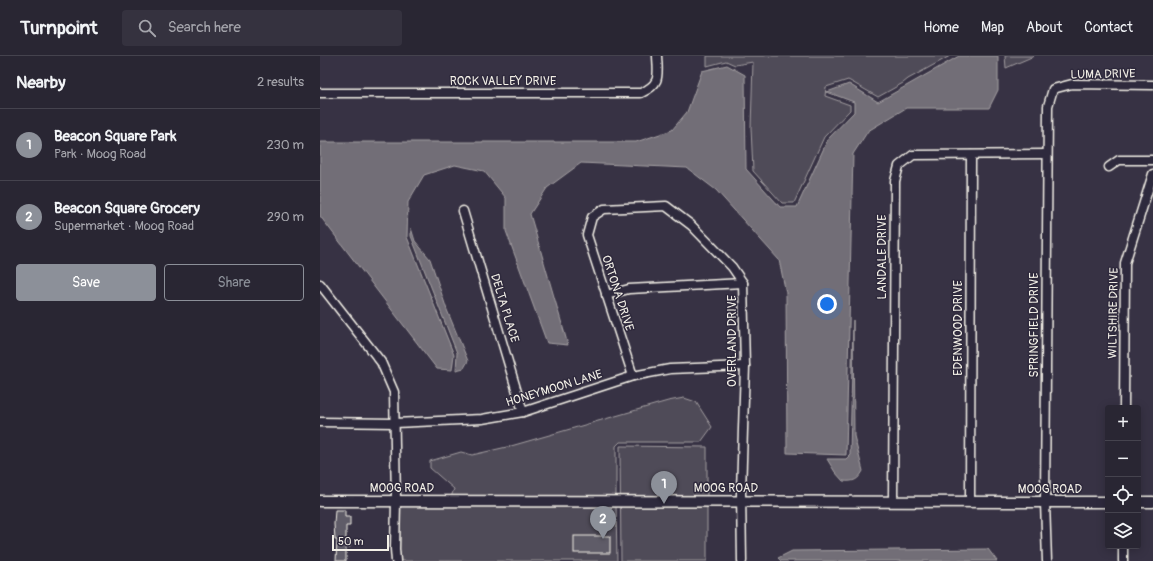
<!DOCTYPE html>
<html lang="en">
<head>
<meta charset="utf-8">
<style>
	body { margin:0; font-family:Pangolin,sans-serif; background:#35323f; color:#f1f3f6 }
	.controls { position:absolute; right:12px; bottom:12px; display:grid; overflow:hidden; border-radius:4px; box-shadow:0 2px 10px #0003 }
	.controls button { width:36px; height:36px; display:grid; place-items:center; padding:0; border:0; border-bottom:1px solid #45434e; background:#292633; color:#f1f3f6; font:20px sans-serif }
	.scale { position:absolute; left:12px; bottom:10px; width:57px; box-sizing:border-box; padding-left:4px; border:2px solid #f4f1e8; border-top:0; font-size:11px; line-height:14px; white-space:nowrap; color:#f4f1e8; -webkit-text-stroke:3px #2f2a3d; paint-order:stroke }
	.you { position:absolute; left:507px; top:248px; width:14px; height:14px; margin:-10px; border:3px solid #fff; border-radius:50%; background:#1a73e8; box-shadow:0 0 0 6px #1a73e833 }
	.badge { display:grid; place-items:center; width:26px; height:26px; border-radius:50%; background:#8c9099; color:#fff; font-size:13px; font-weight:700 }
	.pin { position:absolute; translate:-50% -33px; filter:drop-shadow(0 1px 2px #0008) }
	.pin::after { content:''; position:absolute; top:21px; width:14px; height:12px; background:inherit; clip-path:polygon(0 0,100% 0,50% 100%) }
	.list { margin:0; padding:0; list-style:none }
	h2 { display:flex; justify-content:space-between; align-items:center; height:52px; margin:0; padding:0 16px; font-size:17px }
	h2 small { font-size:13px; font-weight:400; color:#a5a5ac }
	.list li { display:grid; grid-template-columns:26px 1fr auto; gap:12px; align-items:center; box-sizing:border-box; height:72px; padding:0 16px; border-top:1px solid #45434e }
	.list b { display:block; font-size:15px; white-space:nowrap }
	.list p { margin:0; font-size:13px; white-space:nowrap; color:#a5a5ac }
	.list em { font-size:13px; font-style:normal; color:#a5a5ac }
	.actions { display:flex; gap:8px; padding:12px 16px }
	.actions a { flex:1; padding:9px 0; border:1px solid #8c9099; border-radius:4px; text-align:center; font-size:14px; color:#8c9099 }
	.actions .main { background:#8c9099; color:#fff }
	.icon { flex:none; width:22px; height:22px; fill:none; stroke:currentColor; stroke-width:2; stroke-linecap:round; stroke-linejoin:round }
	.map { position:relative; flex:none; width:833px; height:505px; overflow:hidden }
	header { display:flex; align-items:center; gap:24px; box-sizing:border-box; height:56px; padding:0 20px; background:#292633; border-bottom:1px solid #45434e }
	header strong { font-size:19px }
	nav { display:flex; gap:22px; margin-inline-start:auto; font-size:14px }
	.search { width:280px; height:36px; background:#35323f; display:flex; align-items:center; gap:10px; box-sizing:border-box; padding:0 14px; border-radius:4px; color:#a5a5ac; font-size:15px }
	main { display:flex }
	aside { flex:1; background:#292633 }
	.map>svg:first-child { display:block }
</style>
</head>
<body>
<header>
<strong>Turnpoint</strong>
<div class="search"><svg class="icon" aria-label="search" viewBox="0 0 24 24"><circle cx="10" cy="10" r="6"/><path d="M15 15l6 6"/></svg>Search here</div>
<nav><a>Home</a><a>Map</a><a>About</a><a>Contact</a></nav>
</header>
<main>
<aside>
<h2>Nearby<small>2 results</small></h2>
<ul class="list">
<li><span class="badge">1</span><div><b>Beacon Square Park</b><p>Park · Moog Road</p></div><em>230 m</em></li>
<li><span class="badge">2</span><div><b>Beacon Square Grocery</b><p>Supermarket · Moog Road</p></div><em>290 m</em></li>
</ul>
<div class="actions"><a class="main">Save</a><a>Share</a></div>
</aside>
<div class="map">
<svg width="833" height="505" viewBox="0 0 833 505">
	<rect width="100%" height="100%" fill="#373244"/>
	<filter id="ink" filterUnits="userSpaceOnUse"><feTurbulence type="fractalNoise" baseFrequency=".025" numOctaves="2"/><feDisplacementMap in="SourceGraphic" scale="8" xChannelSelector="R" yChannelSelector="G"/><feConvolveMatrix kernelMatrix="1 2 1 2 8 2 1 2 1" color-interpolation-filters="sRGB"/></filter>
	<g filter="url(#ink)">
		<!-- green -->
		<g fill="#504b59" stroke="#a29ea0">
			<path d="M387,0H630L588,23L583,27L558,41L530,25L528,24L506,31L505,40L530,49V54L504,81L474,147H462L433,115L431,72L433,6L415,9L406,5L387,10Z"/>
			<path d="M685,0H714L686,12Z"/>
			<path d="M364,342L376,346L392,371L381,386H300L296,390V440L131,441L134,433L110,412V405L141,396L152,399L191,390L348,345Z"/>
			<path d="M300,390L387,391V505H301Z"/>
			<path d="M296,449L297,505H78L76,450Z"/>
		</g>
		<!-- water -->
		<g fill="#726e77" stroke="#a6a2a4">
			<path d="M639,0H678V34L669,52H586L548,75L533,98L526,399L467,397L466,237L459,204L396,134L367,112L261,107L227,132L210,158L248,289L227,287L186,175V142L164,115L135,109L104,119L88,146L87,181L134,299L132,314L117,313L0,160V86H316L352,74L367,56L382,15L407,9L425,19L426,113L460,151H477L508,83L534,56V46L507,36L529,28L558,46Z"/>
			<path d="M91,172L95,185L110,203L127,254L148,305L144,312L136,314L137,297L91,180Z"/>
			<path d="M533,264L534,380L543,415C538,424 534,426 523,425L515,416L507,403H526L530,399Z"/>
			<path d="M668,493L677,505H461L458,502L472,495Z"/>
		</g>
		<!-- building -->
		<g fill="#5f5c67" stroke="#f4f1e8">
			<path d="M15,454H25V461H30V470H26V484H30V491H26V505H16L17,484H15L14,468Z"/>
			<rect x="254" y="480" width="36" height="17"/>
		</g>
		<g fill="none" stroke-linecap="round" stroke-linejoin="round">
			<!-- minor casing -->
			<g stroke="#f4f1e8" stroke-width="11">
				<g id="minor">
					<path d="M0,37H321C341,28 338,20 337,0"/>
					<path d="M789,111L799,104H833"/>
					<path d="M143,155L203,356"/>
					<path d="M0,228L61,306L74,336L76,445L75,493L76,505"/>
					<path d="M286,239L309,233L423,227"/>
					<path d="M313,320L267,179L272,161L284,153L346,150L371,169L412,211L423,227L425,310L421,436L422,505"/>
					<path d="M804,352L805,207L833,118"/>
					<path d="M0,366L75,367L162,363L203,356L313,320L350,313L425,310"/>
					<path d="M573,445L575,125L579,110L593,99L727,98"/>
					<path d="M650,446L651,99"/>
					<path d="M803,490V505"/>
					<path d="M727,505L725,446L728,50L733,33L752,28L833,29"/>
				</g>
			</g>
			<!-- tertiary casing -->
			<g stroke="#f4f1e8" stroke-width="13">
				<g id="tertiary">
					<path d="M0,445L788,446"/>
					<path d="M818,446H833"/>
				</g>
			</g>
			<!-- minor -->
			<use href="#minor" stroke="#2f2a3d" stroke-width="8"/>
			<!-- tertiary -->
			<use href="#tertiary" stroke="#2f2a3d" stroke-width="10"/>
		</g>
	</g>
	<g text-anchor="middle" stroke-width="3" stroke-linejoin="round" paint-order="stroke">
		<!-- street labels -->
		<g font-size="12" fill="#f4f1e8" stroke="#2f2a3d">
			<text transform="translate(783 18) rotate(-1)" y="4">LUMA DRIVE</text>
			<text x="183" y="29">ROCK VALLEY DRIVE</text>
			<text transform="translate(562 201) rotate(-90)" y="4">LANDALE DRIVE</text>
			<text transform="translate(298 237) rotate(72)" y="4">ORTONA DRIVE</text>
			<text transform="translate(185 252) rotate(73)" y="4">DELTA PLACE</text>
			<text transform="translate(793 257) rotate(-89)" y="4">WILTSHIRE DRIVE</text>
			<text transform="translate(714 269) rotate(-90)" y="4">SPRINGFIELD DRIVE</text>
			<text transform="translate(638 272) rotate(-90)" y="4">EDENWOOD DRIVE</text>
			<text transform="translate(412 285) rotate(-90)" y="4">OVERLAND DRIVE</text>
			<text transform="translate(234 332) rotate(-17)" y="4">HONEYMOON LANE</text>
			<text x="82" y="436">MOOG ROAD</text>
			<text x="406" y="436">MOOG ROAD</text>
			<text x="730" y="437">MOOG ROAD</text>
		</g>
	</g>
</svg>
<div class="controls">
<button>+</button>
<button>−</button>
<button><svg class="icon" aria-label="locate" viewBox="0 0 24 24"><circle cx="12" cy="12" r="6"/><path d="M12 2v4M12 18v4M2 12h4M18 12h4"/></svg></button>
<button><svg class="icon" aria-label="layers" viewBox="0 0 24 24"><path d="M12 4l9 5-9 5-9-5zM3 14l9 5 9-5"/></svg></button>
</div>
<div class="scale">50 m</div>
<div class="you"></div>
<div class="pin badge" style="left:344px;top:448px">1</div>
<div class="pin badge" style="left:283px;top:483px">2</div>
</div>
</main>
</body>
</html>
